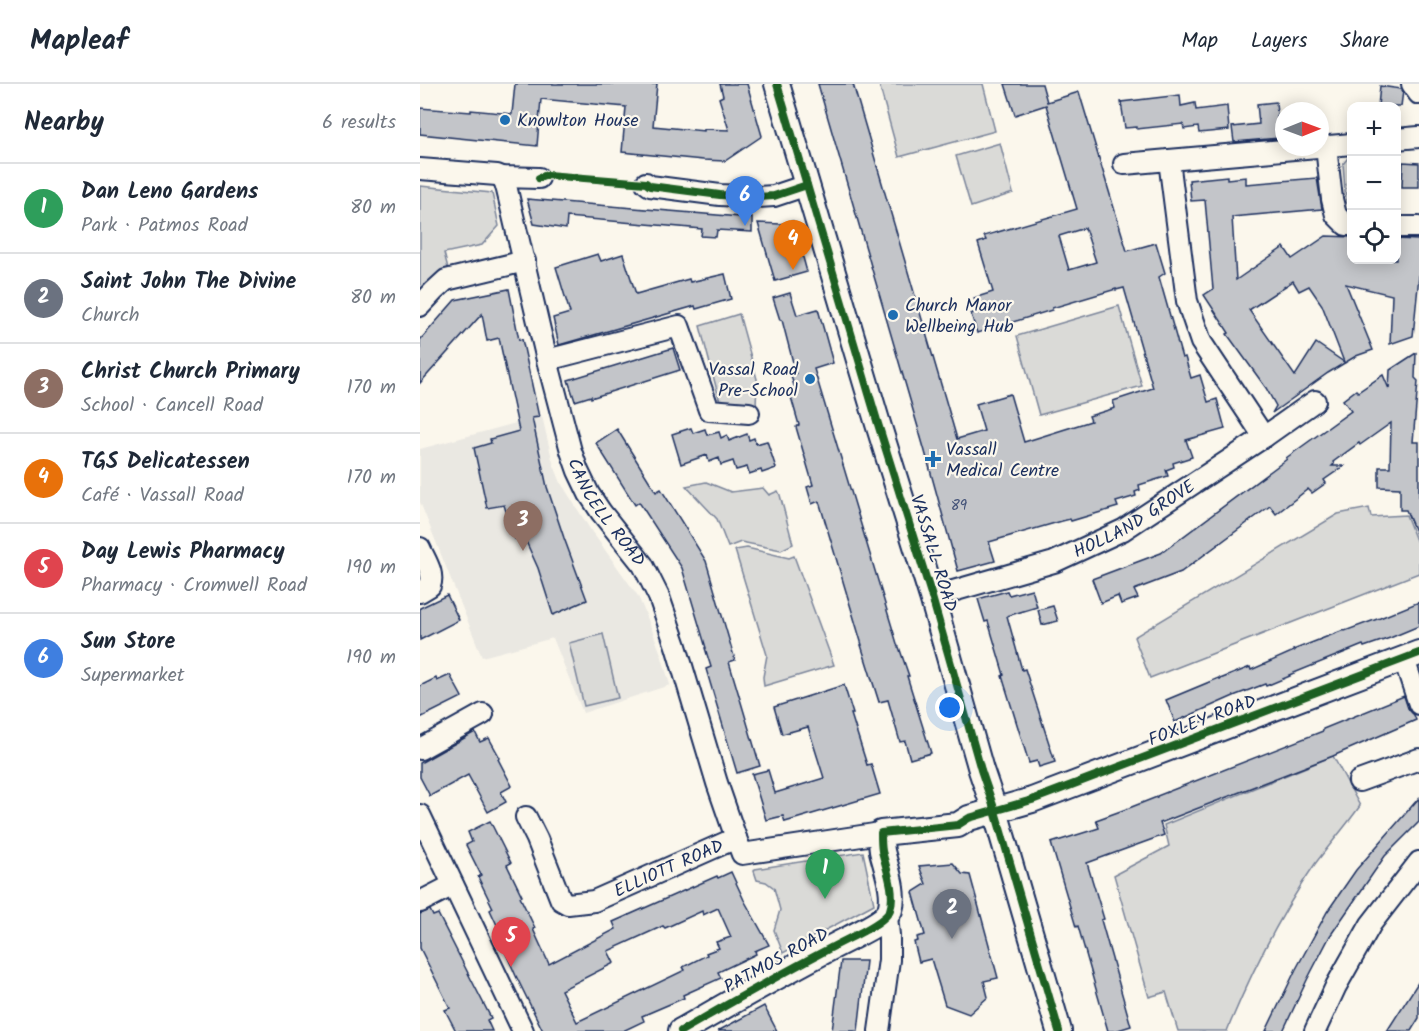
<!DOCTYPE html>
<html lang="en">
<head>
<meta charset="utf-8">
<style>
	body { margin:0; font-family:Kalam,sans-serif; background:#f2f2f3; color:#1f2937 }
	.controls { position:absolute; right:18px; top:18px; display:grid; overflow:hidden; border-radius:12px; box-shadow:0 3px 15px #0003 }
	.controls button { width:54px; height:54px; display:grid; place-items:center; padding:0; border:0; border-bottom:2px solid #e0e1e3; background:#fff; color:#1f2937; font:30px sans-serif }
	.compass { position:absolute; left:855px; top:18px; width:54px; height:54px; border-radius:50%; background:#fff; box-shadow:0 3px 15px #0003; rotate:89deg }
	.you { position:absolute; left:530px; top:624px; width:21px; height:21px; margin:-15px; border:4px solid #fff; border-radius:50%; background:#1a73e8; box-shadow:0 0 0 9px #1a73e833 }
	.badge { display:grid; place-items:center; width:39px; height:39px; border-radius:50%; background:#1f6fb2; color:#fff; font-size:20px; font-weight:700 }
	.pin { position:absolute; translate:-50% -50px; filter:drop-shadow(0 2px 3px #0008) }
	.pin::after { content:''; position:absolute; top:32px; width:21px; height:18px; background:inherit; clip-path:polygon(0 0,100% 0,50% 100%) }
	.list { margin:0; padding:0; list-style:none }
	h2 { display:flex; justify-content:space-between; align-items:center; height:78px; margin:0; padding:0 24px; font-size:26px }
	h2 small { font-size:20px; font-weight:400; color:#747a83 }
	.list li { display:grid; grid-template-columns:39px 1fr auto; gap:18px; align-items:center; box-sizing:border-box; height:90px; padding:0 24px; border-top:2px solid #e0e1e3 }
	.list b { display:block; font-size:22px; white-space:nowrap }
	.list p { margin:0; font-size:20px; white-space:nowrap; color:#747a83 }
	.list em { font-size:20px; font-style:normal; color:#747a83 }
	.icon { flex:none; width:33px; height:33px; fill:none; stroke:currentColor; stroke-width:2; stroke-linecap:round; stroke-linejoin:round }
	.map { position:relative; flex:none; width:999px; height:947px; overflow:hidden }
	header { display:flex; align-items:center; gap:36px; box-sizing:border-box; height:84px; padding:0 30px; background:#fff; border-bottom:2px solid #e0e1e3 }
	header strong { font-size:28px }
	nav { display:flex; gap:33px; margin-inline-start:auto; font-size:21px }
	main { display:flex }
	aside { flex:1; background:#fff }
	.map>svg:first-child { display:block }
</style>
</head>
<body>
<header>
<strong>Mapleaf</strong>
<nav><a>Map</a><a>Layers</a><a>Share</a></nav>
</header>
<main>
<aside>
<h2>Nearby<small>6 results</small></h2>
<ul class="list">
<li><span class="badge" style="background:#2e9e5b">1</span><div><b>Dan Leno Gardens</b><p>Park · Patmos Road</p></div><em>80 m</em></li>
<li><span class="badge" style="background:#6b7280">2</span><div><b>Saint John The Divine</b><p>Church</p></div><em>80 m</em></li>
<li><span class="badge" style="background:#8d6e63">3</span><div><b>Christ Church Primary</b><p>School · Cancell Road</p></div><em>170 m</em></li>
<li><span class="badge" style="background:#e8710a">4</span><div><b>TGS Delicatessen</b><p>Café · Vassall Road</p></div><em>170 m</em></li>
<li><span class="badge" style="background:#e0444e">5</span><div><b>Day Lewis Pharmacy</b><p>Pharmacy · Cromwell Road</p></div><em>190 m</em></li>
<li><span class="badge" style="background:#3f7fe0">6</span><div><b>Sun Store</b><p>Supermarket</p></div><em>190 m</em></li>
</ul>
</aside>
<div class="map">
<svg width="999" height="947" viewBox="0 0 999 947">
	<rect width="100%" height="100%" fill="#fbf7ec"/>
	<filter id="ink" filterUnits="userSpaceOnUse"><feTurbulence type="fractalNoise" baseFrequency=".0167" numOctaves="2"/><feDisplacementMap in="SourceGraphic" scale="12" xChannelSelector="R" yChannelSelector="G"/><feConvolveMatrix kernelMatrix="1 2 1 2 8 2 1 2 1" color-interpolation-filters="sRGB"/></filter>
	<g filter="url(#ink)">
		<!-- built -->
		<path fill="#eae8e2" d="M122,332L133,379L141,399L170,445L218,512L229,538L241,570L250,601L163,629L133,554L62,573L0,418V365Z"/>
		<!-- green -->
		<g fill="#dadad7" stroke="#7a849a" stroke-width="1.5">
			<path d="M459,0H563L575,47L479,73Z"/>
			<path d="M580,59L593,109L551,123L536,72Z"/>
			<path d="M931,70V125L926,118L923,80Z"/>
			<path d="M0,102L72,109L79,142L62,161L24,169L29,188L0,211Z"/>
			<path d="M699,222L722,302L619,331L597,252Z"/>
			<path d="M319,230L337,295L336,322L300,318L280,242Z"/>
			<path d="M286,398L311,408L343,404L349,411L358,407L360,411L373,460L361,466L321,458L308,463L297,435L266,402Z"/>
			<path d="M949,424L951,433L986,431L999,464V489L730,594L714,553L918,430Z"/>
			<path d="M327,464L369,474L374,472L414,581L344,602L343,593L347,571L315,466Z"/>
			<path d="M183,550L198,614L164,622L149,559Z"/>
			<path d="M913,672L940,722C926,742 910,760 895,780C859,832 831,889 807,947H758L746,908L729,913L694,791L749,762L744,741Z"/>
			<path d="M443,768L454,820L363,869L354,846L360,826L354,804L346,798L337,796L334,787L335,785Z"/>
		</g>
		<!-- building -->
		<g fill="#c3c5c9" stroke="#1b2f5e" stroke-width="1.5" fill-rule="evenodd">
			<path d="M95,0H237L233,42L284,47V45L309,46L299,14L303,12L300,0H327L342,52L305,77L283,76L202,68L206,23L121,15L117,62L0,50V24L51,28V26L92,30Z"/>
			<path d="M398,0H433L537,355L564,347L556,320L590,310L604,358L671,337L669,332L695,324L693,317L733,304L704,204L696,206V205L632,224V226L557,249L551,230L558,227L554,214L573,208L558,159L566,156L564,152L657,125L626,21L595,31L585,0H622L627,18L659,8L707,167L736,159L745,189L739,193L762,274L765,273L771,294L780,291L788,318L797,315L805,345L766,356L772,373L753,379L754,383L746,386L748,392L719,401L720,406L715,408L716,412L696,418L698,423L651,437L650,435L642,437L569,458L575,477L538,487L504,364ZM665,144L676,178L649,186L639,152Z"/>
			<path d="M960,2L981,5L983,7L981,22H958Z"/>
			<path d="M760,11L761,22L775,19L776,26L807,22L809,46L779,49L778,43L764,45L763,40L717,45V43L705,44L701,18Z"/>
			<path d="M856,18L859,54L814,58L812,43L839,40L837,20Z"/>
			<path d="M983,78L999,79V103H982Z"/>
			<path d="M807,92V95L826,93V100L897,94L902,125L812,133L816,196L864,163L872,175L906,152L932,153V176H976V155L999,156V192L993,252L970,260L972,211L926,200L953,266L936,272L908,289L852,329L856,322L846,304L807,250L809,249L784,211L793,205L785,116L771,117L769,96ZM873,197L879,207L889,202L902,221L924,278L896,259L875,292L829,226Z"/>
			<path d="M107,115L332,134V148L297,146L296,153L281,152L282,145L147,133L146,145L114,140Z"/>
			<path d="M373,137L387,188L355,197L338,139L361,140Z"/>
			<path d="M178,170L181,177L203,170L216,210L269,195L270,198L305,190L311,215L276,225L275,222L139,261L133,234L150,229L136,183Z"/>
			<path d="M89,205L99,256L102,255L119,333L112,334L127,403L144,454L167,516L133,531L118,484L104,453L95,455L84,421L67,424L54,364L71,359L70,355L99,347L79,254L67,257L62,230L0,299V256L35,216Z"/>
			<path d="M370,209L377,231L398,225L413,279L394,285L478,563H479L489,592H487L511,669L490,675L485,657L480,658L468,616L459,618L441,561H442L399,417L392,420L387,403L393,401L376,343L379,341L369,306L375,305L371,292L376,290L362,236H360L353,214Z"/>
			<path d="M253,264L260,286L171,314V312L155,317L148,296Z"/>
			<path d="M996,269L995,294L998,297L993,358H999V457L986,426H980V404L959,403V383H970L971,339L940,361L939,359L913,378L914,380L912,382H924L904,396L906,399L892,409L888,405L856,430L850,422L761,488L714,506L718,514L701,520L698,512L681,519L672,495L741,469L867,375L866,374L931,327L923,316L936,306L938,308L963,291L969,305L970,286Z"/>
			<path d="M271,344L273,349L285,345L287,351L299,348L301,354L307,351L309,357L327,350L329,356L334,354L336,360L347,357L356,384L342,389L341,386L329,390L327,383L316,386L313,377L301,381L299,374L289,378L287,371L261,380L252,350Z"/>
			<path d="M197,345L236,408L241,405L286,477L315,576L309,578L340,682L317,689L286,585L291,583L285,564H286L262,484L219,418L215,421L176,359Z"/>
			<path d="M612,505L617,523L587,532L602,586L605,585L635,678L619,683L617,677L609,679L582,592L584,591L568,537L565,538L558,515L587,507L589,511Z"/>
			<path d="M27,511L39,536L0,556V524Z"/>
			<path d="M999,518V542L970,554L944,563L943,561L869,591L870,592L846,602L845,600L816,611L755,638L746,616L799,594L800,595L830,583L831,586L874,567L873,566L924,546L925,547L960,534Z"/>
			<path d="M633,522L638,537L622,541L618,526Z"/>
			<path d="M30,591L42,613L0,634V602L16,594L17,597Z"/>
			<path d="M424,601L433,630H431L447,681L451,680L460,710L365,738L363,732L346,736L332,690L348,686L355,709L404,694L388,643L362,650L354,623Z"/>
			<path d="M984,612L988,624L994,631L996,636L913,672L740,739L744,751L667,779L684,835L681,836L711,942L695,947H688L658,842L656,843L631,759L679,744L676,736L709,724L737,713V712L903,647V645Z"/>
			<path d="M55,648L60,658L69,654L80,674L78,675L92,702L81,708L86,718L68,728L48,691L10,712L0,693V679Z"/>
			<path d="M999,714V738L965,772L910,852L887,896L863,947H846L876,885L907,828L936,786Z"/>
			<path d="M70,737L91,779L87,781L102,812L100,813L115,844L113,845L129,880L196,845L193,838L297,792L298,794L311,788L324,816L349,861L335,867L336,870L298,888L301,894L263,911L264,914L222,932L224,937L203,947H123L96,892L81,858L84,856L70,826L73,824L58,793L61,791L46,761L52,758L48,748ZM298,824L311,853L296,858L299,864L286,869L287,871L263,883L265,886L157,938L141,906L194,879L188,867L243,842L245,844L282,827L283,831Z"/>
			<path d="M533,779L542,790L550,791L578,894L564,897L568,913L549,930L525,921L511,875L499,878L494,858L498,857L497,853L505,851L493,808L506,800L499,782Z"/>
			<path d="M10,826L13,832L18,830L51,895L71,934L67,936L72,947H36L25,926L30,924L0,864V830Z"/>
			<path d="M421,877H446L438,947H412Z"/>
			<path d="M999,897V934L991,947H967Z"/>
			<path d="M344,922L357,947H298Z"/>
		</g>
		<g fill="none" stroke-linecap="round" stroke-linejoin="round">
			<!-- minor casing -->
			<g stroke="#1b2f5e" stroke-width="24">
				<g id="minor">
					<path d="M992,0L999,10"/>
					<path d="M976,55L999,53"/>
					<path d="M906,63L912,115L916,131L926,141H932"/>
					<path d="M704,80L749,76"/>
					<path d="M0,85L77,91L82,93L119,94"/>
					<path id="s1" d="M82,93L85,99L87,106L127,276L151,367L158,387L169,410L181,428L223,481L239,513L256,562L297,699L316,754"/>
					<path d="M226,99L230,102L300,111L338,113L354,112L387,101"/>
					<path d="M976,143H999"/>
					<path d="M0,222L14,207L26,196L105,177"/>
					<path d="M127,276L259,242L289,326L329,329"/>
					<path d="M844,353L781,258L767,217L749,76L932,60"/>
					<path d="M0,464C5,476 15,489 10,502L0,508"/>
					<path id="s2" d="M512,513L634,478L703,446L844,353L895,317"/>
					<path d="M984,575L999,620"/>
					<path d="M0,665L63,630"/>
					<path d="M939,697L999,675"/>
					<path d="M0,731L103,947"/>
					<path id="s3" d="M106,733L117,755L141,816L148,820L174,817L316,754L322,770L461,749"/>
					<path d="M0,818L33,801"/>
					<path d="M459,947L469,876V851L467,833"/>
					<path d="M895,947L916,902L951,840L999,778"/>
				</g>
			</g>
			<!-- tertiary casing -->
			<g stroke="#1b2f5e" stroke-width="28">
				<g id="tertiary">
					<path d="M357,0L458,340L512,513L561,686L575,727L639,947"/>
					<path d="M261,947C317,915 372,883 430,854C441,848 466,837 470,826C476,809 466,784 462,767C461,761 461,755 461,749L538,741L549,734L612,716L999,569"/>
				</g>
			</g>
			<!-- minor -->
			<use href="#minor" stroke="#fbf7ec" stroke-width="20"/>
			<!-- tertiary -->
			<use href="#tertiary" stroke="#fbf7ec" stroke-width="24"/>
			<!-- cycleway casing -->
			<g stroke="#fbf7ec" stroke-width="11">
				<g id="cycleway">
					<path d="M357,0L458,340L512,513L561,686L575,727L639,947"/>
					<path d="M119,94L127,91L226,99L230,102L300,111L338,113L354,112L387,101"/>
					<path d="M261,947C317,915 372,883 430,854C441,848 466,837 470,826C476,809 466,784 462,767C461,761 461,755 461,749L538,741L549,734L612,716L999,569"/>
				</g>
			</g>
			<!-- cycleway -->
			<use href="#cycleway" stroke="#1b5e20" stroke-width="8"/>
		</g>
	</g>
	<!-- markers -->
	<g fill="#1f6fb2" stroke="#fbf7ec" stroke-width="2">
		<circle cx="85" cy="36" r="6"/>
		<circle cx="473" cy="231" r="6"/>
		<circle cx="390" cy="295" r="6"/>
		<path d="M510 366h6v6h6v6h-6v6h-6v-6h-6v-6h6z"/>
	</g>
	<g text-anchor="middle" stroke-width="4.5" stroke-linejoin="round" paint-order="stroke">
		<!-- number labels -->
		<g font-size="15" fill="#455479">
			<text x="539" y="426">89</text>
		</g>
		<!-- poi labels -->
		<g font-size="18" fill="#1b2f5e" stroke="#fbf7ec" text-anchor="start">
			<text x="97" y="42">Knowlton House</text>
			<text x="485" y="227">Church Manor<tspan x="485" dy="21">Wellbeing Hub</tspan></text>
			<text x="378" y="291" text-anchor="end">Vassal Road<tspan x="378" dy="21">Pre-School</tspan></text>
			<text x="526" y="371">Vassall<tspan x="526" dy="21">Medical Centre</tspan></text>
		</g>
		<!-- street labels -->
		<g font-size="18" fill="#1b2f5e" stroke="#fbf7ec">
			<text dy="6" stroke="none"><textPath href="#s1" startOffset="354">CANCELL ROAD</textPath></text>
			<text dy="6" stroke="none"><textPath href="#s2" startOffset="218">HOLLAND GROVE</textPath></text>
			<text transform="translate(514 469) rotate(73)" y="6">VASSALL ROAD</text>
			<text transform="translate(782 636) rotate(-21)" y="6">FOXLEY ROAD</text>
			<text dy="6" stroke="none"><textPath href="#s3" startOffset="206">ELLIOTT ROAD</textPath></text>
			<text transform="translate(356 876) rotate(-29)" y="6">PATMOS ROAD</text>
		</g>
	</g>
</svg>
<div class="controls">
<button>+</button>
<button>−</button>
<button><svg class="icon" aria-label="locate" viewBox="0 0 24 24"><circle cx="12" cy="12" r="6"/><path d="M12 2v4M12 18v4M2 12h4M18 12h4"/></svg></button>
</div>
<svg class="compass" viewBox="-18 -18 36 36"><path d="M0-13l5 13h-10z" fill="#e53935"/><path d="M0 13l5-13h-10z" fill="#747a83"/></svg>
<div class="you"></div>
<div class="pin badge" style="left:405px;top:815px;background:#2e9e5b">1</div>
<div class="pin badge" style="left:532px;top:855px;background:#6b7280">2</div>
<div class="pin badge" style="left:103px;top:467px;background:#8d6e63">3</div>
<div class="pin badge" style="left:373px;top:186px;background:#e8710a">4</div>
<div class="pin badge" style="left:91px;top:883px;background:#e0444e">5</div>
<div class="pin badge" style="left:325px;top:142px;background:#3f7fe0">6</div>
</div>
</main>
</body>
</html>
